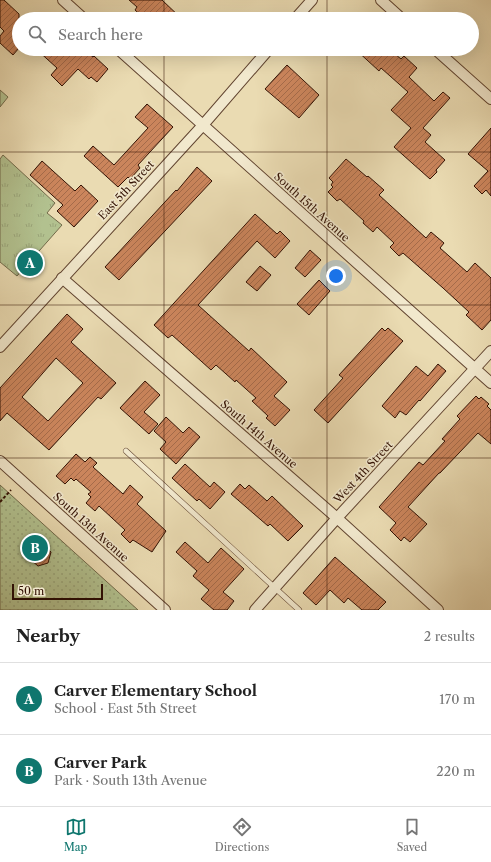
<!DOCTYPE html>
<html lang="en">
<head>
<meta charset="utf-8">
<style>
	body { margin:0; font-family:"Libre Caslon Text",serif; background:#f6f6f6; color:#222 }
	.scale { position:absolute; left:12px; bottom:10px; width:91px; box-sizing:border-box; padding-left:4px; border:2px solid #331204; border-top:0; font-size:11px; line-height:14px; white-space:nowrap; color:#331204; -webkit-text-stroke:3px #f1e8cd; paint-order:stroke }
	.you { position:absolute; left:336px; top:276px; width:14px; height:14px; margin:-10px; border:3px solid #fff; border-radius:50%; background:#1a73e8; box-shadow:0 0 0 6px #1a73e833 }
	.badge { display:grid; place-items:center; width:26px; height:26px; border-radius:50%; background:#0f766e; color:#fff; font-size:13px; font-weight:700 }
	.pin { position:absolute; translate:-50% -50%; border:2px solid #fff; box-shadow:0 1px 4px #0006 }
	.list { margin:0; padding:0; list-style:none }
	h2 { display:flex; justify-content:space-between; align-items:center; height:52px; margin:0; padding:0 16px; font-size:17px }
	h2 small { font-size:13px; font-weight:400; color:#767676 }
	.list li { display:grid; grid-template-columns:26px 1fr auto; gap:12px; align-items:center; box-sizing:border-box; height:72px; padding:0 16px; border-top:1px solid #e0e0e0 }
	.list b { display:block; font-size:15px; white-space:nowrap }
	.list p { margin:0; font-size:13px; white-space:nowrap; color:#767676 }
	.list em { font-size:13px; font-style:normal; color:#767676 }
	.icon { flex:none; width:22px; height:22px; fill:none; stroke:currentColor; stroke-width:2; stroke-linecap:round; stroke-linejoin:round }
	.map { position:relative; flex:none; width:491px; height:610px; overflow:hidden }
	.search { position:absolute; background:#fff; box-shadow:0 4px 16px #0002; left:12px; right:12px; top:12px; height:44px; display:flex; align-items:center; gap:10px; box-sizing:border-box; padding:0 14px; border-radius:22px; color:#767676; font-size:15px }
	.sheet { height:196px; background:#fff }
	nav { display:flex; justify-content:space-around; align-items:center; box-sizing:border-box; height:56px; border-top:1px solid #e0e0e0; background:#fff; font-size:11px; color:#767676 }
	nav a { display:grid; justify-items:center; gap:2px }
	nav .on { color:#0f766e }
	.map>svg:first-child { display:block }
</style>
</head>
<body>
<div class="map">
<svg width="491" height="610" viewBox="0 0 491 610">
	<defs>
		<pattern id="grass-tufts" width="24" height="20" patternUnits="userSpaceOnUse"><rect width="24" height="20" fill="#b2c18f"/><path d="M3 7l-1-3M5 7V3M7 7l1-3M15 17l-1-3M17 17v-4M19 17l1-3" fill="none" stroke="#9aa57a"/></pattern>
		<pattern id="park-dots" width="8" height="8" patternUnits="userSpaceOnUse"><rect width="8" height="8" fill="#b2c18f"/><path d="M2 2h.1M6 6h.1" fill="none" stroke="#9aa57a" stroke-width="1.8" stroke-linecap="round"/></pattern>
		<pattern id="building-hatch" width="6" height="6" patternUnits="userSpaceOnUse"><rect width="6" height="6" fill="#cb855c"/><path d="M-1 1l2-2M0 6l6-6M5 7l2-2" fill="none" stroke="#a56b4a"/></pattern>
	</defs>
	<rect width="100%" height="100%" fill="#eadbb2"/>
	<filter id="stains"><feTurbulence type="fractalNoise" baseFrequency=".005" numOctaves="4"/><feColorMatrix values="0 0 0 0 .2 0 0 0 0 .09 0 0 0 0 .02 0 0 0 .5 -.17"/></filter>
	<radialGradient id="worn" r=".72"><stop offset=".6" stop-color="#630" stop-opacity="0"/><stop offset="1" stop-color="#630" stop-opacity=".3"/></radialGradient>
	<!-- grass -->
	<g fill="url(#grass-tufts)" stroke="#726a4a">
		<path d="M0,90L8,97L0,107Z"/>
		<path d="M3,155L55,203L47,213L62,225L17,276L0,262V159Z"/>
	</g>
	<!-- park -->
	<path fill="url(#park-dots)" stroke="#726a4a" d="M0,485L138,610H0Z"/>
	<!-- building -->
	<g fill="url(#building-hatch)" stroke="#331204" fill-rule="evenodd">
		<path d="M0,0H4L19,14V48L13,55L0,43V36L4,31L0,27Z"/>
		<path d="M129,0H162L182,19H145L135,10L137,7Z"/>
		<path d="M36,49H83L93,57L94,56L108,69L97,82L91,77L89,79L78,69L62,86L51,75L57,68Z"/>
		<path d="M355,49H389L401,59L404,56L417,68L409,77L434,101L443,92L450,98L423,128L431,135L425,142L445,160L436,170L437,172L430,179L394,147L411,128L391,110L408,92L381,68L379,71Z"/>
		<path d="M287,65L319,95L299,118L265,89Z"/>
		<path d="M147,104L173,127L138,165L140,168L130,179L128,177L118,187L84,156L93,146L114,165L148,128L135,117Z"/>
		<path d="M491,128V196L486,190L482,194L474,186L488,171L468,154Z"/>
		<path d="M346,159L367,177L368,176L384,190L379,195L426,238L431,232L444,243L440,248L467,272L475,263L491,278V320L482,330L466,315L469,312L443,288L403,253L399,256L390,247L394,243L377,227L373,232L363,223L364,221L340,199L337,201L328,192L333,187L331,185L333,182L329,178Z"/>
		<path d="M42,161L75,191L81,185L98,201L74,227L57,211L63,205L30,175Z"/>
		<path d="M197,167L212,181L119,280L105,267L176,190L177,191Z"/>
		<path d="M255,214L277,234L280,231L290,241L275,258L257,241L198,305L249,351L251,348L287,382L274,396L290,410L275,426L266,418L268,416L252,401L256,398L236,380L235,382L216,365L211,370L172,335L168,338L154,325Z"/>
		<path d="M310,250L321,260L305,277L295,268Z"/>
		<path d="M260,266L271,275L257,291L246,282Z"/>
		<path d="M319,280L330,291L309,315L297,304Z"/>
		<path d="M67,314L83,329L71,342L116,383L101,399L98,397L49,450L7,413L0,421V388ZM56,358L83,383L48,421L22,397Z"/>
		<path d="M382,328L385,331L388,328L403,341L328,423L314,410L343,378L339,375Z"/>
		<path d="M438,364L446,371L420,401L419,400L406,415L400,411L395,418L382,406L416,366L428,376Z"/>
		<path d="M145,381L160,395L144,412L158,424L149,434L120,408Z"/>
		<path d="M476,396L479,399L481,397L489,404L487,406L491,410V444L478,433L440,473H439L408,507L427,524L410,542L404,537L401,541L390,530L396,523L379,507L419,462L423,465L445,441L442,439L460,419L457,416Z"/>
		<path d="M166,417L183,433L189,427L200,437L176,464L160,449L166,442L154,431Z"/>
		<path d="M76,454L85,462L90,457L97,463L93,467L123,494L130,485L143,497L137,504L166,531L152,552L133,540L130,543L121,534L125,530L99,506L95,511L86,503L91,497L88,494L91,492L76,479L74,481L71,478L65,484L56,476Z"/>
		<path d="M185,464L210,487L214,482L225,492L210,509L199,499L197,501L172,478Z"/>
		<path d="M240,484L245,489L249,485L267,501L272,496L303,526L288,541L270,524L268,526L231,494Z"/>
		<path d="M185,542L208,563L221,548L244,569L223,592L234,601L227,610H214L201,599L209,590L193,576L197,571L176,552Z"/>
		<path d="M43,545L51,552L48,563L38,566L30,559L32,549Z"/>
		<path d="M335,557L386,602L378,610H362L348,598L344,603L330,590L316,605L303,593Z"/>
	</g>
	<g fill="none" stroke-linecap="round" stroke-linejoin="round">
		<!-- service casing -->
		<g stroke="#614430" stroke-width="6">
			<path id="service" d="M126,451L299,610"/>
		</g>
		<!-- minor casing -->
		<g stroke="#614430" stroke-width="12">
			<g id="minor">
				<path d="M63,0L84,19"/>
				<path d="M381,0L402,19"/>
				<path d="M295,19L312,0"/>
				<path d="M118,49L491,383"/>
				<path d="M435,49L491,99"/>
				<path d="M62,278L337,518L438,610"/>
				<path d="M0,347L203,125L269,49"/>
				<path d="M0,461L165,610"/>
				<path d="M255,610L337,518L491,351"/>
			</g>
		</g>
		<!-- path -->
		<path stroke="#331204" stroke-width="2" stroke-dasharray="3 2" stroke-linecap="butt" d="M0,502L11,490"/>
		<!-- service -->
		<use href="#service" stroke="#f1e8cd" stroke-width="5"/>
		<!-- minor -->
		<use href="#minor" stroke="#f1e8cd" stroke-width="10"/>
	</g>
	<!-- grid -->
	<path fill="none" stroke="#331204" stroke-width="1" stroke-opacity="0.55" d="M164,0V19M327,0V19M164,49V610M327,49V610M0,152H491M0,305H491M0,458H491"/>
	<g text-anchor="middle" stroke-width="3" stroke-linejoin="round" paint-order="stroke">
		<!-- street labels -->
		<g font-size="11" fill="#331204" stroke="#f1e8cd">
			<text transform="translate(126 190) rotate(-47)" y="4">East 5th Street</text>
			<text transform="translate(312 207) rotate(42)" y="4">South 15th Avenue</text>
			<text transform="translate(259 434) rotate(41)" y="4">South 14th Avenue</text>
			<text transform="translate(363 472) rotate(-47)" y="4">West 4th Street</text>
			<text transform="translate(91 527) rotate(42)" y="4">South 13th Avenue</text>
		</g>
	</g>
	<rect width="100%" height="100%" filter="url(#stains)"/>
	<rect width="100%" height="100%" fill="url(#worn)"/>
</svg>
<div class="scale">50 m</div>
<div class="you"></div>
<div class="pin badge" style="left:30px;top:263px">A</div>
<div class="pin badge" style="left:35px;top:548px">B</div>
<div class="search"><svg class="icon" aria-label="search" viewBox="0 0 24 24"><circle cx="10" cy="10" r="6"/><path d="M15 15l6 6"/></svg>Search here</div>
</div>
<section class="sheet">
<h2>Nearby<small>2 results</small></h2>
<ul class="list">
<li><span class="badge">A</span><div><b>Carver Elementary School</b><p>School · East 5th Street</p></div><em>170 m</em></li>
<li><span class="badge">B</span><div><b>Carver Park</b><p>Park · South 13th Avenue</p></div><em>220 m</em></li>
</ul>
</section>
<nav>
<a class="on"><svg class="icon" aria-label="map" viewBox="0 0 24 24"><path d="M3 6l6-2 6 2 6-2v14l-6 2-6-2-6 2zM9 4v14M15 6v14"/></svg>Map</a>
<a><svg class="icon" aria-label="directions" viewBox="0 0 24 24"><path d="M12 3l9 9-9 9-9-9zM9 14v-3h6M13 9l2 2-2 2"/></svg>Directions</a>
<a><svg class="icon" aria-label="saved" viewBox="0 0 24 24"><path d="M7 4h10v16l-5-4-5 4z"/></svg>Saved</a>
</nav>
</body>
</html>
